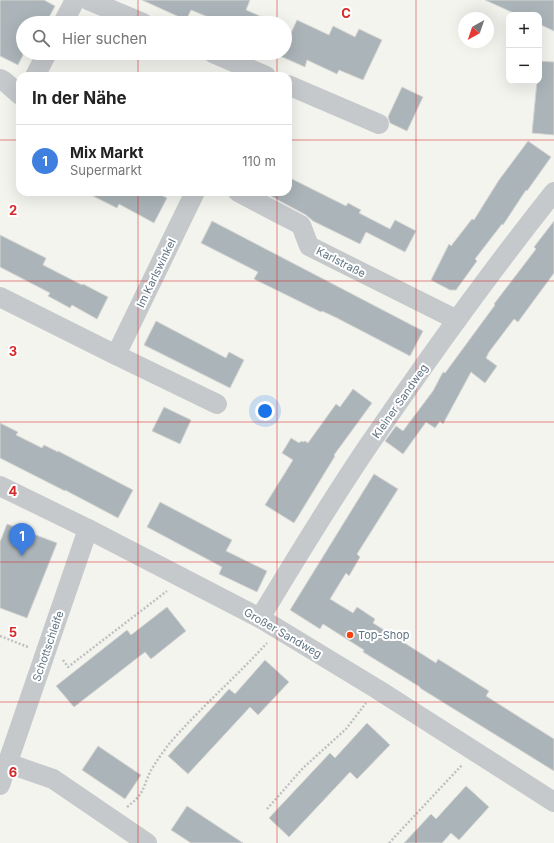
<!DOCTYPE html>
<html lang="de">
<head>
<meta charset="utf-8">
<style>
	body { margin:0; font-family:Inter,sans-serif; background:#f2f2f2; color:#222 }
	.controls { position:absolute; right:12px; top:12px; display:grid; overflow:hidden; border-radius:8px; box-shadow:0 4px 16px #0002 }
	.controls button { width:36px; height:36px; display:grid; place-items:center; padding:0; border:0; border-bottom:1px solid #e0e0e0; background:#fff; color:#222; font:20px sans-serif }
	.compass { position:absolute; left:458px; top:12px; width:36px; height:36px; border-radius:50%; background:#fff; box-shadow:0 4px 16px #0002; rotate:220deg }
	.you { position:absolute; left:265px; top:411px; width:14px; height:14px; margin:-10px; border:3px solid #fff; border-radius:50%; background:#1a73e8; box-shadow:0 0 0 6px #1a73e833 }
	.badge { display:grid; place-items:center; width:26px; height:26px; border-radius:50%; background:#111827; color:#fff; font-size:13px; font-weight:700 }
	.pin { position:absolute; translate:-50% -33px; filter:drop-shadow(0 1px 2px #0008) }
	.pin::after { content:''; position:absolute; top:21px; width:14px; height:12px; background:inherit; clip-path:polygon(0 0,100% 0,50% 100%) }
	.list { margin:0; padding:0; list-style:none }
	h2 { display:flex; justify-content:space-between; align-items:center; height:52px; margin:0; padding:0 16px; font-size:17px }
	h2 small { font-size:13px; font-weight:400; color:#767676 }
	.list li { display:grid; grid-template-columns:26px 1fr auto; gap:12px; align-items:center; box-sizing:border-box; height:72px; padding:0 16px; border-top:1px solid #e0e0e0 }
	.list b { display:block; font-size:15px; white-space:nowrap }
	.list p { margin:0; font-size:13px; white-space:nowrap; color:#767676 }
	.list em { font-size:13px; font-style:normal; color:#767676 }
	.icon { flex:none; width:22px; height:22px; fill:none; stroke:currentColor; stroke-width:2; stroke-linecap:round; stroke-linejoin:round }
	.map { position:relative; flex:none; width:554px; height:843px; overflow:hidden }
	.search { position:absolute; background:#fff; box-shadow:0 4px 16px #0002; left:16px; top:16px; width:276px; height:44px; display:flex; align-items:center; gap:10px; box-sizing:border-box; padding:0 14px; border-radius:22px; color:#767676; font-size:15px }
	.panel { position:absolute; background:#fff; box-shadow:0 4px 16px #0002; left:16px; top:72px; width:276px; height:124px; border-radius:12px }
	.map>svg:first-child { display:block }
</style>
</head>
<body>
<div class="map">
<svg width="554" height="843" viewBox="0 0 554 843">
	<rect width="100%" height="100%" fill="#f4f4ef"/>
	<!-- building -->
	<g fill="#abb4b8" stroke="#d5d5d2">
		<path d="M0,0H44L55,6L46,23H23V55L18,65L0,56Z"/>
		<path d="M142,0H250L246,10L276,23H223L191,10L186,20Z"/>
		<path d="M485,0H554V31L539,24V15H518Z"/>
		<path d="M297,20L329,35L333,26L355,37L359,29L382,40L363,80L339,70L337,74L307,60L305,67L280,56L282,53H285V46Z"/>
		<path d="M539,61L554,62V135L532,133L537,81H539Z"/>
		<path d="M402,87L423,97L407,131L390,123L388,117Z"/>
		<path d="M528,141L551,157L527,191L526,190L503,225L502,224L475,259L477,261L456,290H450L431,280L449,244L451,246L472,219L474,220L499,180Z"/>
		<path d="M288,177L346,206L348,203L361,210L359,213L390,229L395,220L416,231L405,252L366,232L360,244L313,221L306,215L263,192H288Z"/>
		<path d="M85,192H155L167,198L154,223L119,204L117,208Z"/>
		<path d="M212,221L423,331L410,356L337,318L322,311L321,312L254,279L258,272L201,243Z"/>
		<path d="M554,221V273L518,322L514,319L489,352L486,358L497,366L485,383L471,372L443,424L440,421L435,428L426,422L403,454L385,441L396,426L403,431L433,391L443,372L445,373L495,305L494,304L536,249L534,247Z"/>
		<path d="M0,235L46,258L43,265L82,285L83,284L108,297L97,319L72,305L70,308L48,296L50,293L0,267Z"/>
		<path d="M156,321L226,358L229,352L244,360L230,388L144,345Z"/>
		<path d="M353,389L372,403L334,455L335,456L294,523L265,505L293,460L282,453L291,438L299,443L301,441L303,442L305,441L308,443L336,404L340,407Z"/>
		<path d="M164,407L191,420L180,444L152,431Z"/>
		<path d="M0,423L18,432L16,435L42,448L44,445L58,452V451L133,490L118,518L65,490V491L0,458Z"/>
		<path d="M374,474L398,489L357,554L360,557L349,576L346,573L330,599L353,613L357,607L375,619L373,623L436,663L438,659L489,691L486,696L554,739V771L420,688V687L363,652L364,650L323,624L320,629L290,610Z"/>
		<path d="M160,502L232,540L226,551L267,571L257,592L219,574L222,567L147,527Z"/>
		<path d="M7,524L57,543L27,618L0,608V542Z"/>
		<path d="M167,607L186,631L151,659L145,652L74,707L56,686L127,630L131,635Z"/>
		<path d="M265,660L289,682L258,715L250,707L188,774L168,756L229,689L235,694Z"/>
		<path d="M367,723L390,745L357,779L350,772L289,837L269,818L330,753L335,758Z"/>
		<path d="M98,746L141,775L125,799L82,770Z"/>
		<path d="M466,786L489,807L459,840L451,833L442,843H404L431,814L436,819Z"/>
		<path d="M187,806L243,843H191L171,830Z"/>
	</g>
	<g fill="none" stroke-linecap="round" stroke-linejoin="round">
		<!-- path -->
		<g stroke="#bec0c2" stroke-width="2.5" stroke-dasharray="2 2" stroke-linecap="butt">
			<path d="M0,636L28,647"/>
			<path d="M63,660L68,667L167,591"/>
			<path d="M127,807C144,794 142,790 150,772C155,763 163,752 169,744C200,708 235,678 267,643"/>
			<path d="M267,809L303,768L346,729L366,703"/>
			<path d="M389,843L462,765"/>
		</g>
		<!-- minor -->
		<g stroke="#c6c9cc" stroke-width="20">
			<path d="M88,0L143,23"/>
			<path d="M63,23L75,0"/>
			<path d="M213,53L266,76"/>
			<path d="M35,76L47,53"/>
			<path d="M0,79L4,81L20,95"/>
			<path d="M288,85L379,124"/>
			<path d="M238,192L301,225L309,246L457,320"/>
			<path d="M0,297L116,355L195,192"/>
			<path d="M116,355L217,404"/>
			<path d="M0,486L88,529L260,618L377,689L554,802"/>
			<path d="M260,618C297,557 334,495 375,436C432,353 491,271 554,192"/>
			<path d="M7,763L53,779L147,843"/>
			<path d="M0,785L88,529"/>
		</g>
	</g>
	<!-- grid -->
	<path fill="none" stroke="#d62828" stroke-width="1" stroke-opacity="0.55" d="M138,0V23M277,0V23M416,0V843M138,53V76M277,53V76M0,140H20M288,140H554M138,192V843M277,192V843M0,281H554M0,422H554M0,562H554M0,702H554"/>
	<!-- markers -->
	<circle fill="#f34210" stroke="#fff" stroke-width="1.5" cx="350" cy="635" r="4"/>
	<g text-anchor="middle" stroke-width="4" stroke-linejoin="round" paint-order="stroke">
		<!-- street labels -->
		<g font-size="11" fill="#607483" stroke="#fff">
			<text transform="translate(341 262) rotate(27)" y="4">Karlstraße</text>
			<text transform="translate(156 273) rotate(-64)" y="4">Im Karlswinkel</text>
			<text transform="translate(400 401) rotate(-55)" y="4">Kleiner Sandweg</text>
			<text transform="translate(283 633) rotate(30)" y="4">Großer Sandweg</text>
			<text transform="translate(48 646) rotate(-71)" y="4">Schottschleife</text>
		</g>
		<!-- poi labels -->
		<g font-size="11" fill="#607483" stroke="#fff" text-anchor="start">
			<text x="358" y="639">Top-Shop</text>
		</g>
	</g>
	<g font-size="13" text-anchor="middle" font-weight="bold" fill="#d62828" stroke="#fff" stroke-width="4" stroke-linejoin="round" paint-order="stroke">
		<text x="346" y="18">C</text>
		<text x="13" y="215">2</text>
		<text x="13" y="356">3</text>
		<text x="13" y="496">4</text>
		<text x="13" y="637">5</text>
		<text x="13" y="777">6</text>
	</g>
</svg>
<div class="controls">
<button>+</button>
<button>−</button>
</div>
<svg class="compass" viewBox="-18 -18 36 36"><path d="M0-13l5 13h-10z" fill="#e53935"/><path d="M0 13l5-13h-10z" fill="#767676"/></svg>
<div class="you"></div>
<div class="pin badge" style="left:22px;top:556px;background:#3f7fe0">1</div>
<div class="search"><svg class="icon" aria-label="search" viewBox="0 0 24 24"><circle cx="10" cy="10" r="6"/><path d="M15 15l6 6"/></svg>Hier suchen</div>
<section class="panel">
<h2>In der Nähe<small></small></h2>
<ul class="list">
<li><span class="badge" style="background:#3f7fe0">1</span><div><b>Mix Markt</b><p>Supermarkt</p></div><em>110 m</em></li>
</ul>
</section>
</div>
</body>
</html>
